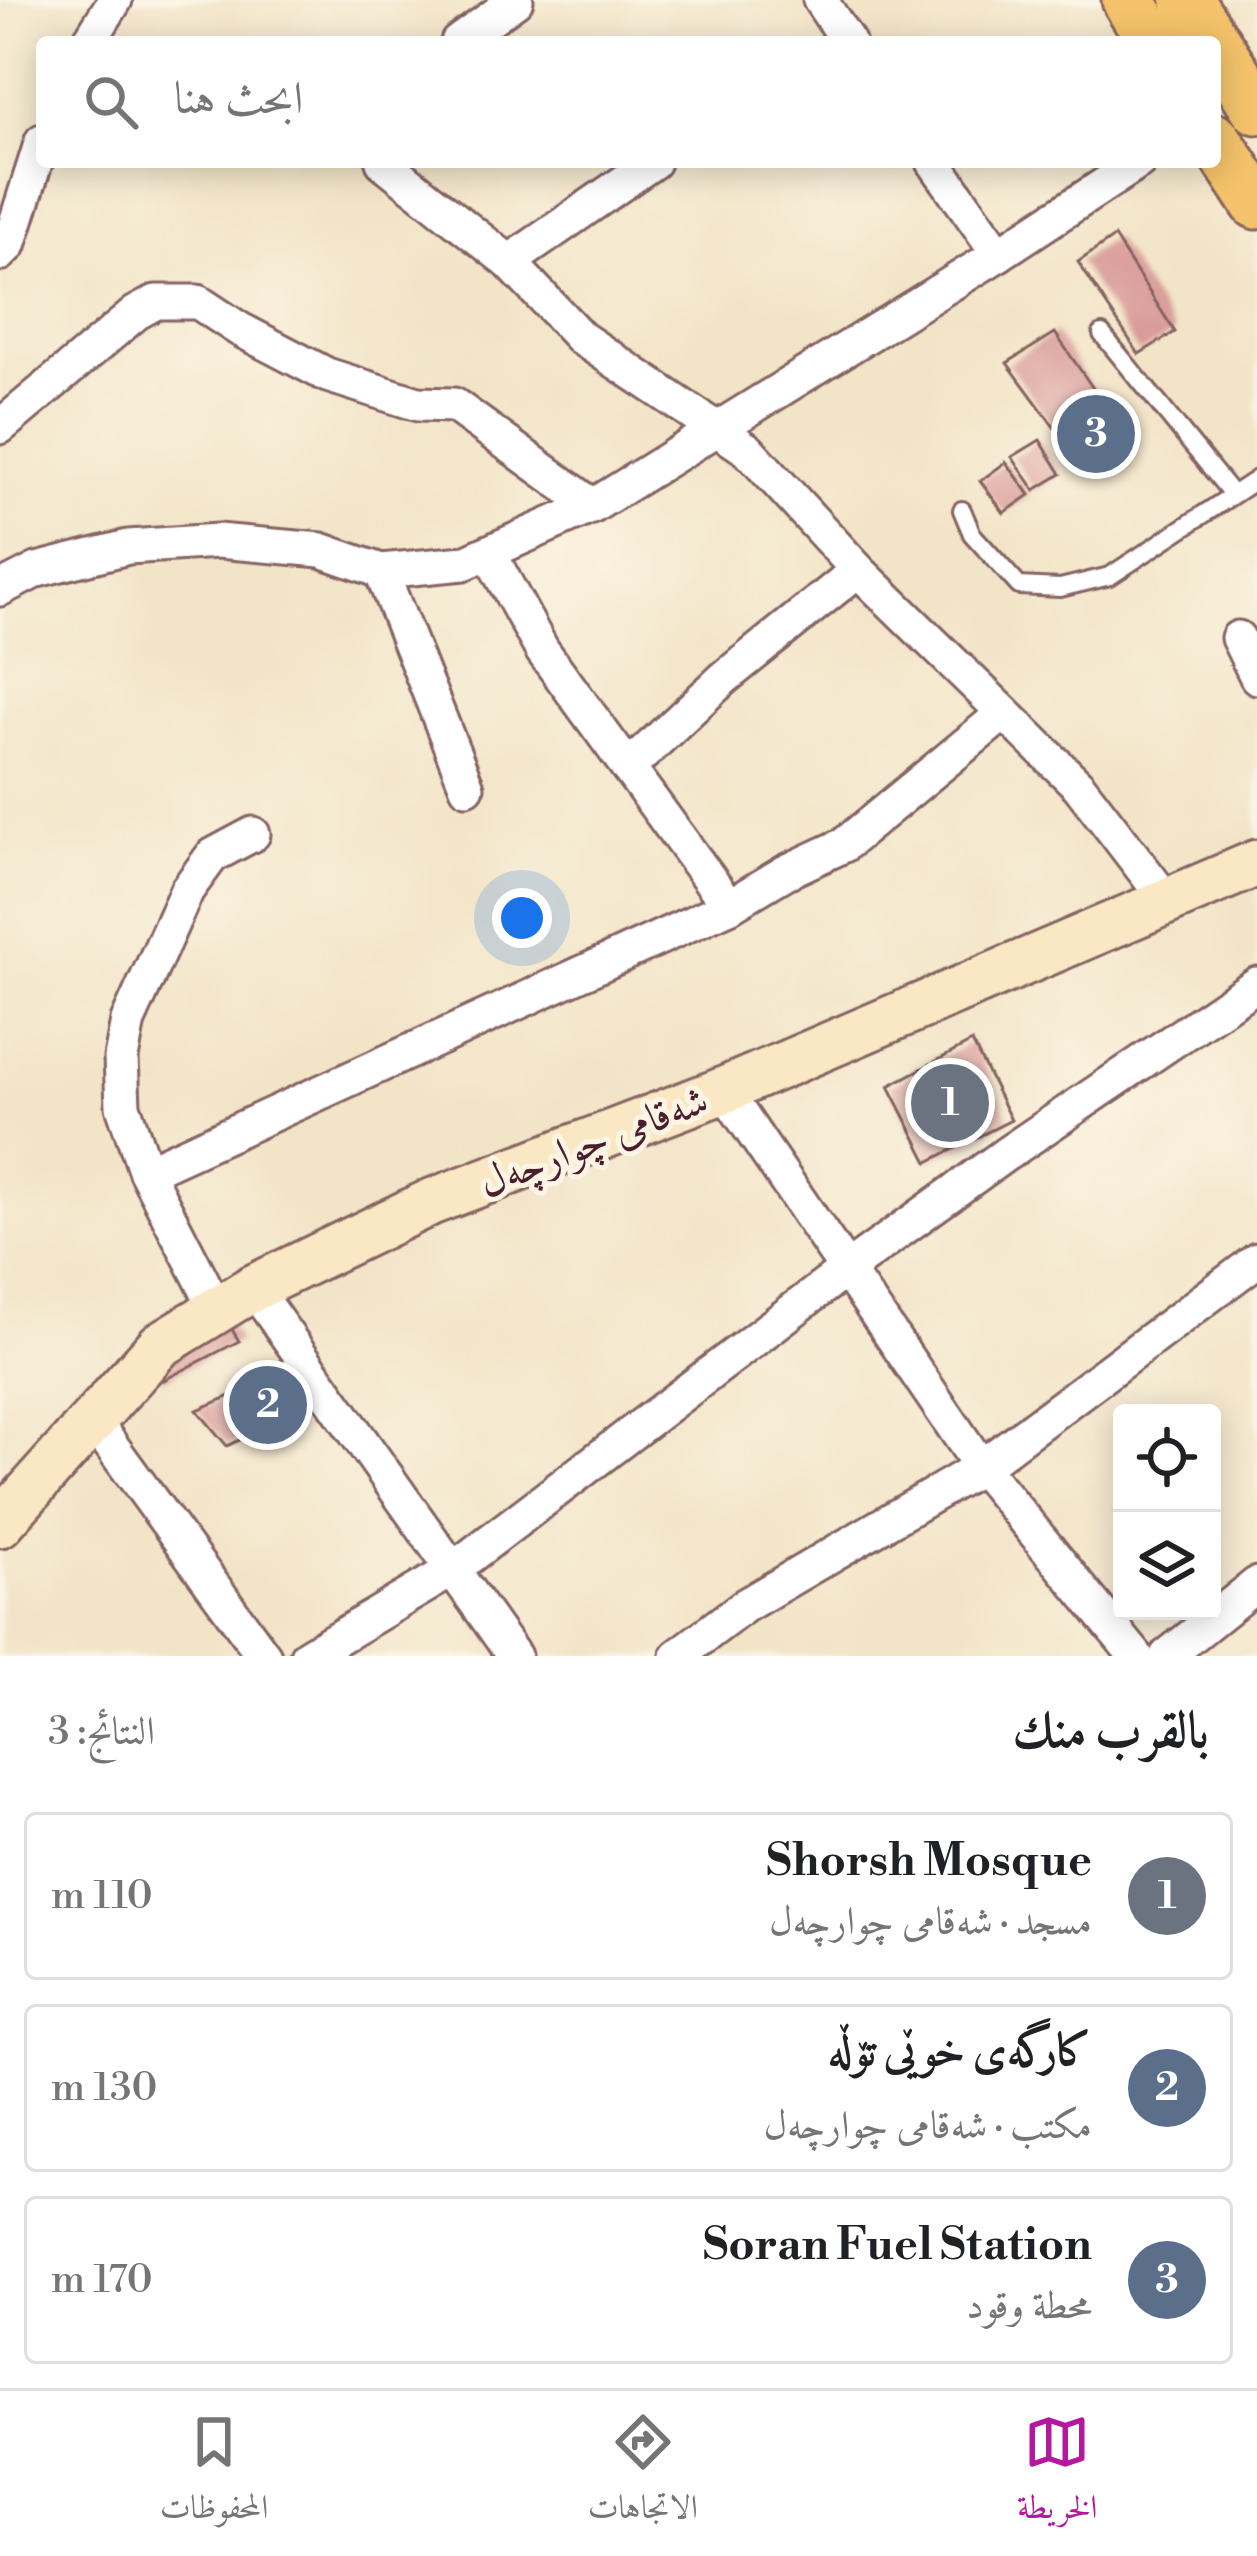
<!DOCTYPE html>
<html lang="ar">
<head>
<meta charset="utf-8">
<style>
	body { margin:0; font-family:"Libre Bodoni",Amiri,serif; background:#f2f2f2; color:#202124; direction:rtl }
	.controls { position:absolute; right:36px; bottom:36px; display:grid; overflow:hidden; border-radius:12px; box-shadow:0 6px 30px #0003 }
	.controls button { width:108px; height:108px; display:grid; place-items:center; padding:0; border:0; border-bottom:3px solid #e0e0e0; background:#fff; color:#202124; font:60px sans-serif }
	.you { position:absolute; left:522px; top:918px; width:42px; height:42px; margin:-30px; border:9px solid #fff; border-radius:50%; background:#1a73e8; box-shadow:0 0 0 18px #1a73e833 }
	.badge { display:grid; place-items:center; width:78px; height:78px; border-radius:50%; background:#b5179e; color:#fff; font-size:39px; font-weight:700 }
	.pin { position:absolute; translate:-50% -50%; border:6px solid #fff; box-shadow:0 3px 12px #0006 }
	.list { margin:0; padding:0; list-style:none }
	h2 { display:flex; justify-content:space-between; align-items:center; height:156px; margin:0; padding:0 48px; font-size:51px }
	h2 small { font-size:39px; font-weight:400; color:#757577 }
	.list li { display:grid; grid-template-columns:78px 1fr auto; gap:36px; align-items:center; box-sizing:border-box; height:168px; margin:0 24px 24px; padding:0 24px; border:3px solid #e0e0e0; border-radius:12px }
	.list b { display:block; font-size:45px; white-space:nowrap }
	.list p { margin:0; font-size:39px; white-space:nowrap; color:#757577 }
	.list em { font-size:39px; font-style:normal; color:#757577 }
	.icon { flex:none; width:66px; height:66px; fill:none; stroke:currentColor; stroke-width:2; stroke-linecap:round; stroke-linejoin:round }
	.map { position:relative; flex:none; width:1257px; height:1656px; overflow:hidden; direction:ltr }
	.search { position:absolute; background:#fff; box-shadow:0 6px 30px #0003; left:36px; right:36px; top:36px; height:132px; display:flex; align-items:center; gap:30px; box-sizing:border-box; padding:0 42px; border-radius:12px; color:#757577; font-size:45px }
	.sheet { height:732px; background:#fff }
	nav { display:flex; justify-content:space-around; align-items:center; box-sizing:border-box; height:168px; border-top:3px solid #e0e0e0; background:#fff; font-size:33px; color:#757577 }
	nav a { display:grid; justify-items:center; gap:6px }
	nav .on { color:#b5179e }
	.map>svg:first-child { display:block }
</style>
</head>
<body>
<div class="map">
<svg width="1257" height="1656" viewBox="0 0 1257 1656">
	<rect width="100%" height="100%" fill="#fcf5e5"/>
	<filter id="ink" filterUnits="userSpaceOnUse"><feTurbulence type="fractalNoise" baseFrequency=".00833" numOctaves="2"/><feDisplacementMap in="SourceGraphic" scale="24" xChannelSelector="R" yChannelSelector="G"/><feConvolveMatrix kernelMatrix="1 2 1 2 8 2 1 2 1" color-interpolation-filters="sRGB"/></filter>
	<filter id="wash" filterUnits="userSpaceOnUse"><feTurbulence type="fractalNoise" baseFrequency=".004" numOctaves="4" result="noise"/><feDisplacementMap in="SourceGraphic" scale="48" xChannelSelector="R" yChannelSelector="G"/><feGaussianBlur stdDeviation="2.7" result="paint"/><feColorMatrix in="noise" values="0 0 0 0 0 0 0 0 0 0 0 0 0 0 0 0 0 1.4 0 .05"/><feComposite in="paint" operator="in"/></filter>
	<g filter="url(#wash)">
		<rect width="100%" height="100%" fill="#f2e4c7"/>
		<g id="blocks">
			<!-- building -->
			<g fill="#d99c9a">
				<path d="M1114,237L1175,332L1139,354L1078,262Z"/>
				<path d="M1055,333L1125,435L1080,462L1007,363Z"/>
				<path d="M1040,440L1061,474L1035,490L1012,457Z"/>
				<path d="M1006,462L1030,495L1004,513L980,481Z"/>
				<path d="M972,1042L1011,1120L928,1162L889,1086Z"/>
				<path d="M228,1323L239,1341L164,1380L144,1345Z"/>
				<path d="M276,1377L295,1414L227,1446L197,1410Z"/>
			</g>
		</g>
	</g>
	<g filter="url(#ink)">
		<use href="#blocks" fill-opacity="0" stroke="#856462" stroke-width="3"/>
		<g fill="none" stroke-linecap="round" stroke-linejoin="round">
			<!-- service casing -->
			<g stroke="#856462" stroke-width="22">
				<g id="service">
					<path d="M1102,334L1232,494"/>
					<path d="M962,510L972,534L1019,586L1060,588L1110,576L1257,479"/>
				</g>
			</g>
			<!-- minor casing -->
			<g stroke="#856462" stroke-width="39">
				<g id="minor">
					<path d="M820,0L848,42"/>
					<path d="M89,42L115,0"/>
					<path d="M458,42L516,0"/>
					<path d="M383,162L509,262L581,338L748,450L858,570L1079,786L1168,902"/>
					<path d="M934,162L999,254"/>
					<path d="M0,254L9,245L42,141"/>
					<path d="M509,262L653,162"/>
					<path d="M0,427L136,313L156,302H198L239,329L327,375L418,404L454,405L593,506"/>
					<path d="M489,553L542,650L729,906"/>
					<path d="M381,571L467,787"/>
					<path d="M0,589L37,570L128,547L218,541L321,550L381,571L464,563L593,506L999,254L1139,162"/>
					<path d="M1238,638L1257,677"/>
					<path d="M628,768L724,678L858,570"/>
					<path d="M724,1090L981,1467L1136,1656"/>
					<path d="M146,1172L729,906L786,872L844,845L1004,713"/>
					<path d="M253,1288L514,1656"/>
					<path d="M216,1308L146,1172L123,1106L121,1058L128,1021L187,890L212,856L253,834"/>
					<path d="M92,1419L264,1656"/>
					<path d="M307,1656L452,1570L847,1269L1006,1154L1257,984"/>
					<path d="M678,1656L744,1606L981,1467L1257,1260"/>
					<path d="M1167,1656L1257,1584"/>
				</g>
			</g>
			<!-- secondary casing -->
			<g stroke="#856462" stroke-width="51">
				<path id="secondary" d="M0,1524L160,1345L253,1288L431,1202L724,1090L1257,863"/>
			</g>
			<!-- primary casing -->
			<g stroke="#856462" stroke-width="57">
				<g id="primary">
					<path d="M1128,0L1154,42"/>
					<path d="M1187,0L1214,42"/>
					<path d="M1215,43L1257,108"/>
					<path d="M1215,139L1257,203"/>
				</g>
			</g>
			<!-- service -->
			<use href="#service" stroke="#fff" stroke-width="16"/>
			<!-- minor -->
			<use href="#minor" stroke="#fff" stroke-width="33"/>
			<!-- secondary -->
			<use href="#secondary" stroke="#fae7c3" stroke-width="45"/>
			<!-- primary -->
			<use href="#primary" stroke="#f3c26a" stroke-width="51"/>
		</g>
	</g>
	<g text-anchor="middle" stroke-width="10" stroke-linejoin="round" paint-order="stroke">
		<!-- street labels -->
		<g font-size="42" fill="#4a1f2b" stroke="#fcf5e5">
			<text transform="translate(593 1140) rotate(-21)" y="15">شەقامی چوارچەل</text>
		</g>
	</g>
</svg>
<div class="controls">
<button><svg class="icon" aria-label="locate" viewBox="0 0 24 24"><circle cx="12" cy="12" r="6"/><path d="M12 2v4M12 18v4M2 12h4M18 12h4"/></svg></button>
<button><svg class="icon" aria-label="layers" viewBox="0 0 24 24"><path d="M12 4l9 5-9 5-9-5zM3 14l9 5 9-5"/></svg></button>
</div>
<div class="you"></div>
<div class="pin badge" style="left:950px;top:1103px;background:#6b7280">1</div>
<div class="pin badge" style="left:268px;top:1405px;background:#5c6f8a">2</div>
<div class="pin badge" style="left:1096px;top:434px;background:#5c6f8a">3</div>
<div class="search"><svg class="icon" aria-label="search" viewBox="0 0 24 24"><circle cx="10" cy="10" r="6"/><path d="M15 15l6 6"/></svg>ابحث هنا</div>
</div>
<section class="sheet">
<h2>بالقرب منك<small>النتائج: 3</small></h2>
<ul class="list">
<li><span class="badge" style="background:#6b7280">1</span><div><b>Shorsh Mosque</b><p>مسجد · شەقامی چوارچەل</p></div><em>110 m</em></li>
<li><span class="badge" style="background:#5c6f8a">2</span><div><b>کارگەی خوێی تۆڵە</b><p>مكتب · شەقامی چوارچەل</p></div><em>130 m</em></li>
<li><span class="badge" style="background:#5c6f8a">3</span><div><b>Soran Fuel Station</b><p>محطة وقود</p></div><em>170 m</em></li>
</ul>
</section>
<nav>
<a class="on"><svg class="icon" aria-label="map" viewBox="0 0 24 24"><path d="M3 6l6-2 6 2 6-2v14l-6 2-6-2-6 2zM9 4v14M15 6v14"/></svg>الخريطة</a>
<a><svg class="icon" aria-label="directions" viewBox="0 0 24 24"><path d="M12 3l9 9-9 9-9-9zM9 14v-3h6M13 9l2 2-2 2"/></svg>الاتجاهات</a>
<a><svg class="icon" aria-label="saved" viewBox="0 0 24 24"><path d="M7 4h10v16l-5-4-5 4z"/></svg>المحفوظات</a>
</nav>
</body>
</html>
